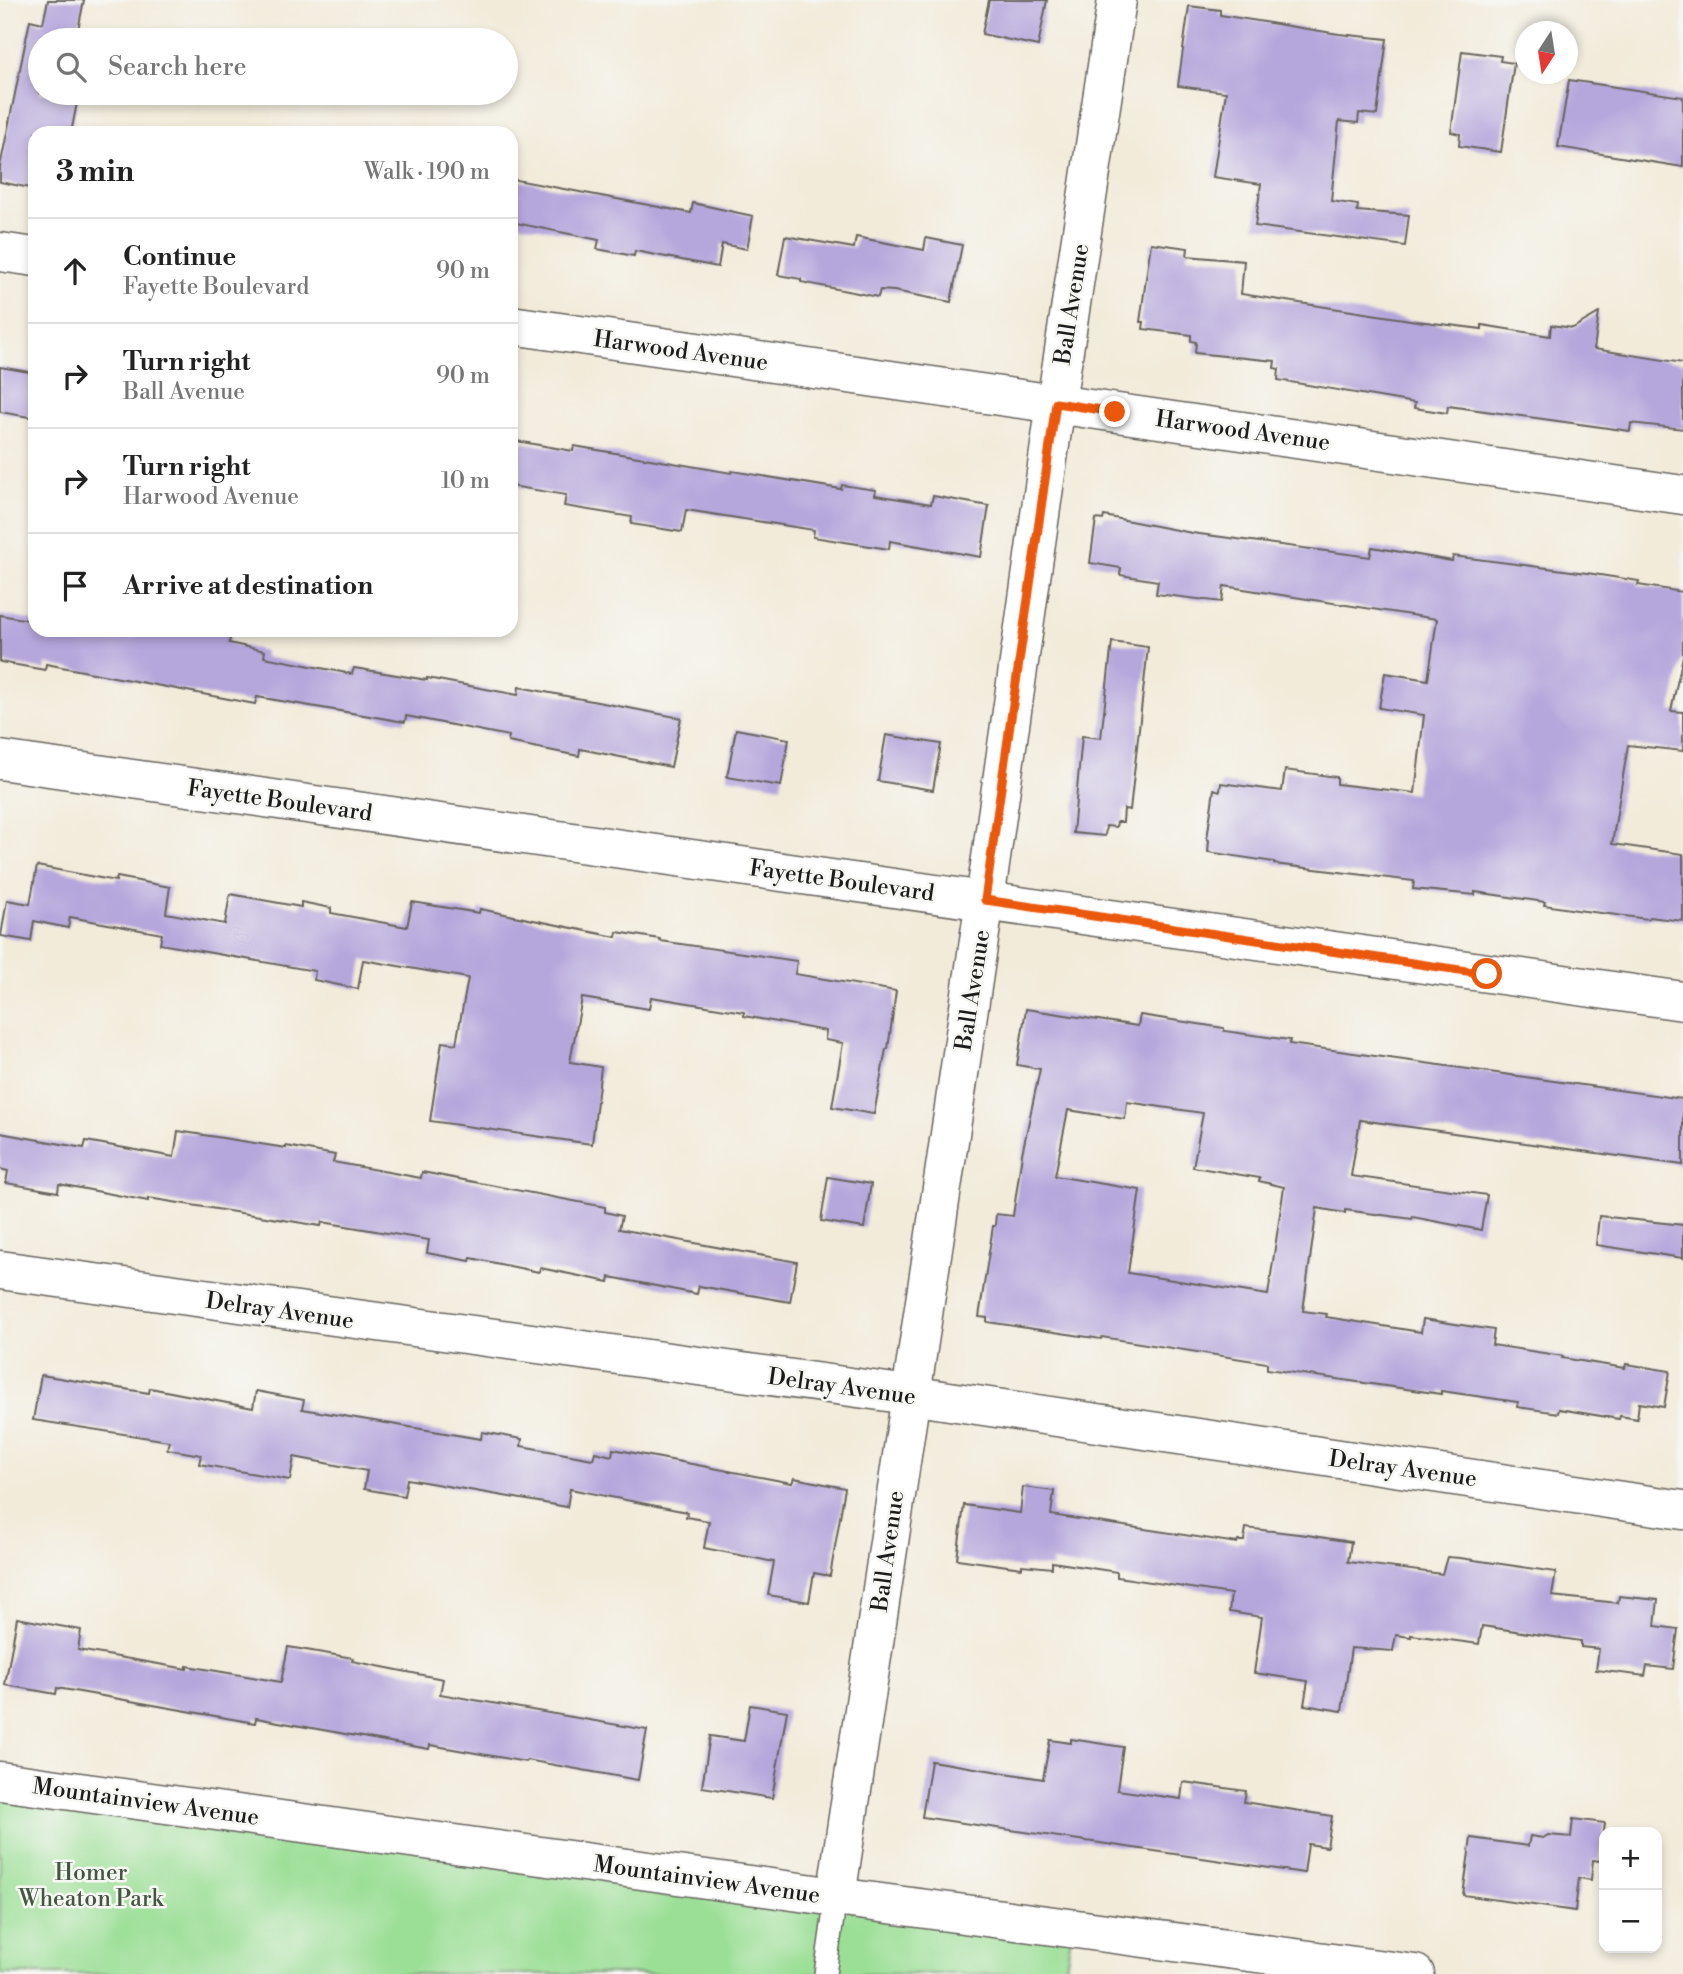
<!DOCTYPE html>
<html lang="en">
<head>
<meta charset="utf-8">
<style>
	body { margin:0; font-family:"Libre Bodoni",serif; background:#f6f6f6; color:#222 }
	.controls { position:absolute; right:21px; bottom:21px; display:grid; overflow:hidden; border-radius:14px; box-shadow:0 4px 10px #0003 }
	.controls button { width:63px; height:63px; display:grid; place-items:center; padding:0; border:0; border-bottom:2px solid #e0e0e0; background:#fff; color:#222; font:35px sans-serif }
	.compass { position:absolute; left:1515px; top:21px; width:63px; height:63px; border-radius:50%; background:#fff; box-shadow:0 4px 10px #0003; rotate:192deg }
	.stop { position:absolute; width:21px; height:21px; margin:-16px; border:5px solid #ea580c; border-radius:50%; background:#fff }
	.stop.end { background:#ea580c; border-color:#fff; box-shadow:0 2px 7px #0008 }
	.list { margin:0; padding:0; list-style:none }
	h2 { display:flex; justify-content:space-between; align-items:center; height:91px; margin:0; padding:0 28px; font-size:30px }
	h2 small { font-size:23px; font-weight:400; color:#767676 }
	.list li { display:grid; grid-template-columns:46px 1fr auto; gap:21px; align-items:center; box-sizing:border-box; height:105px; padding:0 28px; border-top:2px solid #e0e0e0 }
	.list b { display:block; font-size:26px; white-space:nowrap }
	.list p { margin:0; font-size:23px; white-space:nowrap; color:#767676 }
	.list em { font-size:23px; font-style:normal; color:#767676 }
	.icon { flex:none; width:38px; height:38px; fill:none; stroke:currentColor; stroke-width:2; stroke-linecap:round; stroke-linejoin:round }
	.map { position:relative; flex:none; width:1683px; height:1974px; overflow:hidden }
	.search { position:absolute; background:#fff; box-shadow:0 4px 10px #0003; left:28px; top:28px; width:490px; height:77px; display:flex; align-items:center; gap:18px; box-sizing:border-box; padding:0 24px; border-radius:38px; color:#767676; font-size:26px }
	.panel { position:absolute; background:#fff; box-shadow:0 4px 10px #0003; left:28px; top:126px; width:490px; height:511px; border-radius:21px }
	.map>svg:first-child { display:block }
</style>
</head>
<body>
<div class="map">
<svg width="1683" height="1974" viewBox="0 0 1683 1974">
	<rect width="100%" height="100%" fill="#f6f6f2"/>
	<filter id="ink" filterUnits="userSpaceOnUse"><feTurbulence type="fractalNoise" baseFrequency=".0143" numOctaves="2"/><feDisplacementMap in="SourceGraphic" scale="14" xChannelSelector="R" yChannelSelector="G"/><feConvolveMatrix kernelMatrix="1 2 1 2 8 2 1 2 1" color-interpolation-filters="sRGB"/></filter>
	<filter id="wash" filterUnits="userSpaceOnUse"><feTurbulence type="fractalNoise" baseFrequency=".00686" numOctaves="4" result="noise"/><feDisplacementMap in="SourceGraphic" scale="28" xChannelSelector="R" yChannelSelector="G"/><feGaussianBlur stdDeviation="1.57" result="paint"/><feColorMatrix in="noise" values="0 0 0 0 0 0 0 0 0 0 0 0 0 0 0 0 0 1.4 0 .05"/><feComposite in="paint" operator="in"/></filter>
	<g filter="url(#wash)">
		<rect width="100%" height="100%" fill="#f2ebda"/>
		<!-- green -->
		<path fill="#9bdf96" stroke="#5c7e59" stroke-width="2" d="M0,1781L1072,1929L1065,1974H0Z"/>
		<g id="blocks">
			<!-- building -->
			<g fill="#b5a6dc" fill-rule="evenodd">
				<path d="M48,0H84L76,40H40V93H79L71,133H35V189L0,182V167L30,20L43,23Z"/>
				<path d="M989,0H1047L1038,46L982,34Z"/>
				<path d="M1189,6L1220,10V15L1339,34L1387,39L1377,115L1359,113L1358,123L1339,121L1331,201L1358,205L1357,211L1409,215L1405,246L1255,226L1261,184L1213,177L1226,92L1178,86Z"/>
				<path d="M1462,51L1501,56L1500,61L1514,63L1501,152L1459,146L1460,134L1451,132Z"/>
				<path d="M1569,80L1683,97V167L1558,147Z"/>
				<path d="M511,179L691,213L693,203L753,216L747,249L722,244L718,267L635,251L634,256L597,249L599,240L511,222Z"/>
				<path d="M785,236L854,248L856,237L924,250L926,238L962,245L951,302L894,291L880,290L878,297L801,282V279L778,275Z"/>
				<path d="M1151,243L1188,248L1187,256L1244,261L1241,294L1417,321L1482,329V325L1550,336L1551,325L1573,328L1599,313L1594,349L1683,363V429L1631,423L1630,431L1448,406L1447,413L1414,408L1415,403L1278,380L1279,369L1274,368L1275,361L1195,353L1196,342L1191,341V335L1143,329L1144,322H1140Z"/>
				<path d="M0,367L35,373V418L0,412Z"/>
				<path d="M511,440L573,451L574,446L731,473L732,471L841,489L842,485L876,490L875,495L931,504L933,496L989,506L981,557L890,541L889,549L813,537L814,530L686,510L682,532L631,524L632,517L564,506L566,495L511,486Z"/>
				<path d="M1104,516L1192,533L1370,557L1372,547L1452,561L1453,556L1587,573L1639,581L1638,585L1683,592V656L1671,711L1683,712V751L1628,745L1612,844L1683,854V921L1649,917L1648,919L1577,910L1544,905L1545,902L1475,892V895L1413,889L1414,881L1274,864V862L1208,852L1209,840L1207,839L1214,789L1220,791L1221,783L1282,791L1285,770L1337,777V784L1415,793L1424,715L1379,708L1385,673L1428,680L1437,619L1224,586L1222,602L1156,594L1158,581L1120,575L1121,568L1090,563L1096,519L1103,520Z"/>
				<path d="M0,615L35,621V630H232L229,643L265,651L264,657L352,674L354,668L427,680V678L518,695L519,687L681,718L671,767L580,749L579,756L508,742L509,736L406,716L405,722L257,697L255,704L46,664L45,670L0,662Z"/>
				<path d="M1112,642L1148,647L1130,810L1124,809L1123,822H1117L1116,827L1106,826L1105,836L1073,833L1082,736L1101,738Z"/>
				<path d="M736,729L789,739L781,786L727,777Z"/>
				<path d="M886,735L941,744L933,790L878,781Z"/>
				<path d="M37,866L116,881L117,877L170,887L166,913L225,924L230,894L301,907V902L331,908V913L407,927L412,902L479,913L480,909L616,937L617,932L660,939V941L797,961L795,974L896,991L888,1049H886L874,1114L832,1107L843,1043L825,1040L826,1031L744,1016V1012L651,997L649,1009L582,998L570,1062L601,1067L592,1144L430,1121L442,1042L456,1044L468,978L363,960L358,989L314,980L315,971L160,944L162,934L70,917L68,928L34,921L31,941L1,936L7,900L30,904Z"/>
				<path d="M1026,1009L1138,1026L1140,1015L1224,1028V1031L1290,1040L1289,1044L1683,1099V1165L1360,1120L1351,1176L1487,1195L1481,1230L1413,1217L1412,1219L1345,1210V1213L1317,1208L1303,1311L1327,1314L1326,1317L1421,1332L1423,1319L1494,1330L1492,1345L1563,1356L1562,1358L1625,1368L1626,1364L1670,1371L1664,1407L1639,1403L1637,1419L1620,1416L1619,1419L1559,1409L1558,1413L1517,1407L1518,1402L1441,1391V1394L1267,1369V1363L1102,1337L1101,1339L987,1322V1318L979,1317L993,1226H995L996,1214L1013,1216L1022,1154L1040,1069L1017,1065ZM1127,1102L1203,1113L1193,1167L1260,1178L1259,1181L1284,1187L1268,1295L1128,1273L1140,1190L1055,1176L1068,1110L1125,1119Z"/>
				<path d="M178,1131L286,1148V1146L335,1155L333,1162L421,1178L422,1172L605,1207V1212L622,1216L619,1229L797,1262L790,1302L699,1286L697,1294L610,1277L609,1282L540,1268L539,1272L471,1258L470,1261L427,1253L429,1240L322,1222L321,1226L148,1198V1201L59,1184L58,1192L6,1183L8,1171L0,1169V1133L84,1148L86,1141L174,1157Z"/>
				<path d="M828,1177L871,1184L864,1228L821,1221Z"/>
				<path d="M1599,1216L1683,1225V1258L1596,1245Z"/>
				<path d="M41,1375L149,1393L150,1388L253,1408L256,1391L304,1400L302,1409L481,1439L482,1432L522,1439L521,1446L593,1459L595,1452L612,1456L613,1449L792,1483L794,1478L845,1488L830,1576L814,1573L809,1602L768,1595L774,1562L704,1548L709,1521L686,1517L687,1512L570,1489L567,1507L407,1479L404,1496L364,1489L367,1471L294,1457L290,1480L199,1464L201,1455L167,1449L169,1441L33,1420Z"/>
				<path d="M1023,1487L1054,1491L1051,1515L1237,1543L1238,1541H1244L1246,1528L1307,1535L1351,1542L1348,1562L1442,1574L1447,1557L1460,1558L1556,1572L1552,1596L1618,1603L1619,1596L1658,1600L1655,1626L1678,1629L1673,1669L1647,1666L1645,1676L1596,1670L1599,1649L1581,1647V1641L1482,1626L1479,1644L1411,1635V1637L1396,1635L1393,1651L1351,1648L1342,1711L1304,1705L1308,1681L1254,1673L1262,1617L1229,1612L1231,1594L1117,1577V1572L1052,1562V1568L1022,1565V1568L957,1559L964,1505L1020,1513Z"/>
				<path d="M17,1618L81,1630L78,1650L187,1669V1666L281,1682L288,1647L353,1658L352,1661L443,1679L440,1694L647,1730L638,1780L527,1760L526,1762L430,1745L429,1749L256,1718L255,1723L57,1688L56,1694L5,1685Z"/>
				<path d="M750,1705L787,1711L772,1798L702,1787L710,1736L744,1741Z"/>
				<path d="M1071,1739L1123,1747L1117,1790L1181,1799L1183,1782L1246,1791L1244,1802L1332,1816L1327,1847L1308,1844L1304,1873L922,1817L931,1761L1043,1779L1050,1740L1071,1743Z"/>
				<path d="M1573,1819L1605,1823L1600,1861L1593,1860L1591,1880L1579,1878L1575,1911L1463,1895L1471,1838L1528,1846L1530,1836L1543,1838L1548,1835L1571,1837Z"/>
			</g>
		</g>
	</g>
	<g filter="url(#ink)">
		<use href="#blocks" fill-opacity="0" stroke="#67645e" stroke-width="2"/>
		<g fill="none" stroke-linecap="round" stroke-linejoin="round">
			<!-- service casing -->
			<g stroke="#67645e" stroke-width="24">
				<path id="service" d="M825,1974L836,1897"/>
			</g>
			<!-- minor casing -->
			<g stroke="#67645e" stroke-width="41">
				<g id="minor">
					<path d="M0,252L35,257"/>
					<path d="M511,325L1683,495"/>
					<path d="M0,760L1683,1001"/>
					<path d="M0,1270L909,1395L1683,1510"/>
					<path d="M0,1781L836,1897L1415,1974"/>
					<path d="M836,1897L985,900L1056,403L1117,0"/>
				</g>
			</g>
			<!-- service -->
			<use href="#service" stroke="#fff" stroke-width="21"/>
			<!-- minor -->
			<use href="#minor" stroke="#fff" stroke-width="38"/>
		</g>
	</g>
	<g fill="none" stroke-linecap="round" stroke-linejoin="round" filter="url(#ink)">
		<!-- route -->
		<path stroke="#ea580c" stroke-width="9" d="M1115,412L1056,403L985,900L1487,974"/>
	</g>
	<g text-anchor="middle" stroke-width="5" stroke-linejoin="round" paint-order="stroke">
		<!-- street labels -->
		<g font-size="23" fill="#1c1c1c" stroke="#f6f6f2">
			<text transform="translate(1071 304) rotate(-81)" y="8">Ball Avenue</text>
			<text transform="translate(681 350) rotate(8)" y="8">Harwood Avenue</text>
			<text transform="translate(1243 430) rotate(8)" y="8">Harwood Avenue</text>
			<text transform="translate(280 800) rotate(8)" y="8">Fayette Boulevard</text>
			<text transform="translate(842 880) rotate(8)" y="8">Fayette Boulevard</text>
			<text transform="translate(972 990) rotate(-81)" y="8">Ball Avenue</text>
			<text transform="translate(280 1310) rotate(8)" y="8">Delray Avenue</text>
			<text transform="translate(842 1386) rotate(8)" y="8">Delray Avenue</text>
			<text transform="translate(1403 1468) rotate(8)" y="8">Delray Avenue</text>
			<text transform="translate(887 1551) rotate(-82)" y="8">Ball Avenue</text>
			<text transform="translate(146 1801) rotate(8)" y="8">Mountainview Avenue</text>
			<text transform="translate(707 1879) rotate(8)" y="8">Mountainview Avenue</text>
		</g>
		<!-- park labels -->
		<g font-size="23" fill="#425641" stroke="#f6f6f2">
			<text x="91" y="1880">Homer<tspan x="91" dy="26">Wheaton Park</tspan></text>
		</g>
	</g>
</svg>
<div class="controls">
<button>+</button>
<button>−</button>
</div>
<svg class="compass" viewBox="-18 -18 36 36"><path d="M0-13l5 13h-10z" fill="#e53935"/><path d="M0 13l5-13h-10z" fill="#767676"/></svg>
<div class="stop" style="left:1487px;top:974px"></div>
<div class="stop end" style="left:1115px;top:412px"></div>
<div class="search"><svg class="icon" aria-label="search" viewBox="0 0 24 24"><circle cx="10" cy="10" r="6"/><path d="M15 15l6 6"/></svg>Search here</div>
<section class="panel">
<h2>3 min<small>Walk · 190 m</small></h2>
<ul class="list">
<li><svg class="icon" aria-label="ahead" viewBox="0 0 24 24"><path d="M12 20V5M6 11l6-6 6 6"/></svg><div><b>Continue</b><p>Fayette Boulevard</p></div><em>90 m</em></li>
<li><svg class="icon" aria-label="right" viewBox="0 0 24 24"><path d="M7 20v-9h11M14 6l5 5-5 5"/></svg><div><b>Turn right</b><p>Ball Avenue</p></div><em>90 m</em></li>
<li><svg class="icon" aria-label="right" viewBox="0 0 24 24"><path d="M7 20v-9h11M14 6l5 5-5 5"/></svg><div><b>Turn right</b><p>Harwood Avenue</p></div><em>10 m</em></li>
<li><svg class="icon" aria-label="arrive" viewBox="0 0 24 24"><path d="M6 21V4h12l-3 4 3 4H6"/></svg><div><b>Arrive at destination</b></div></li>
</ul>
</section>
</div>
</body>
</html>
